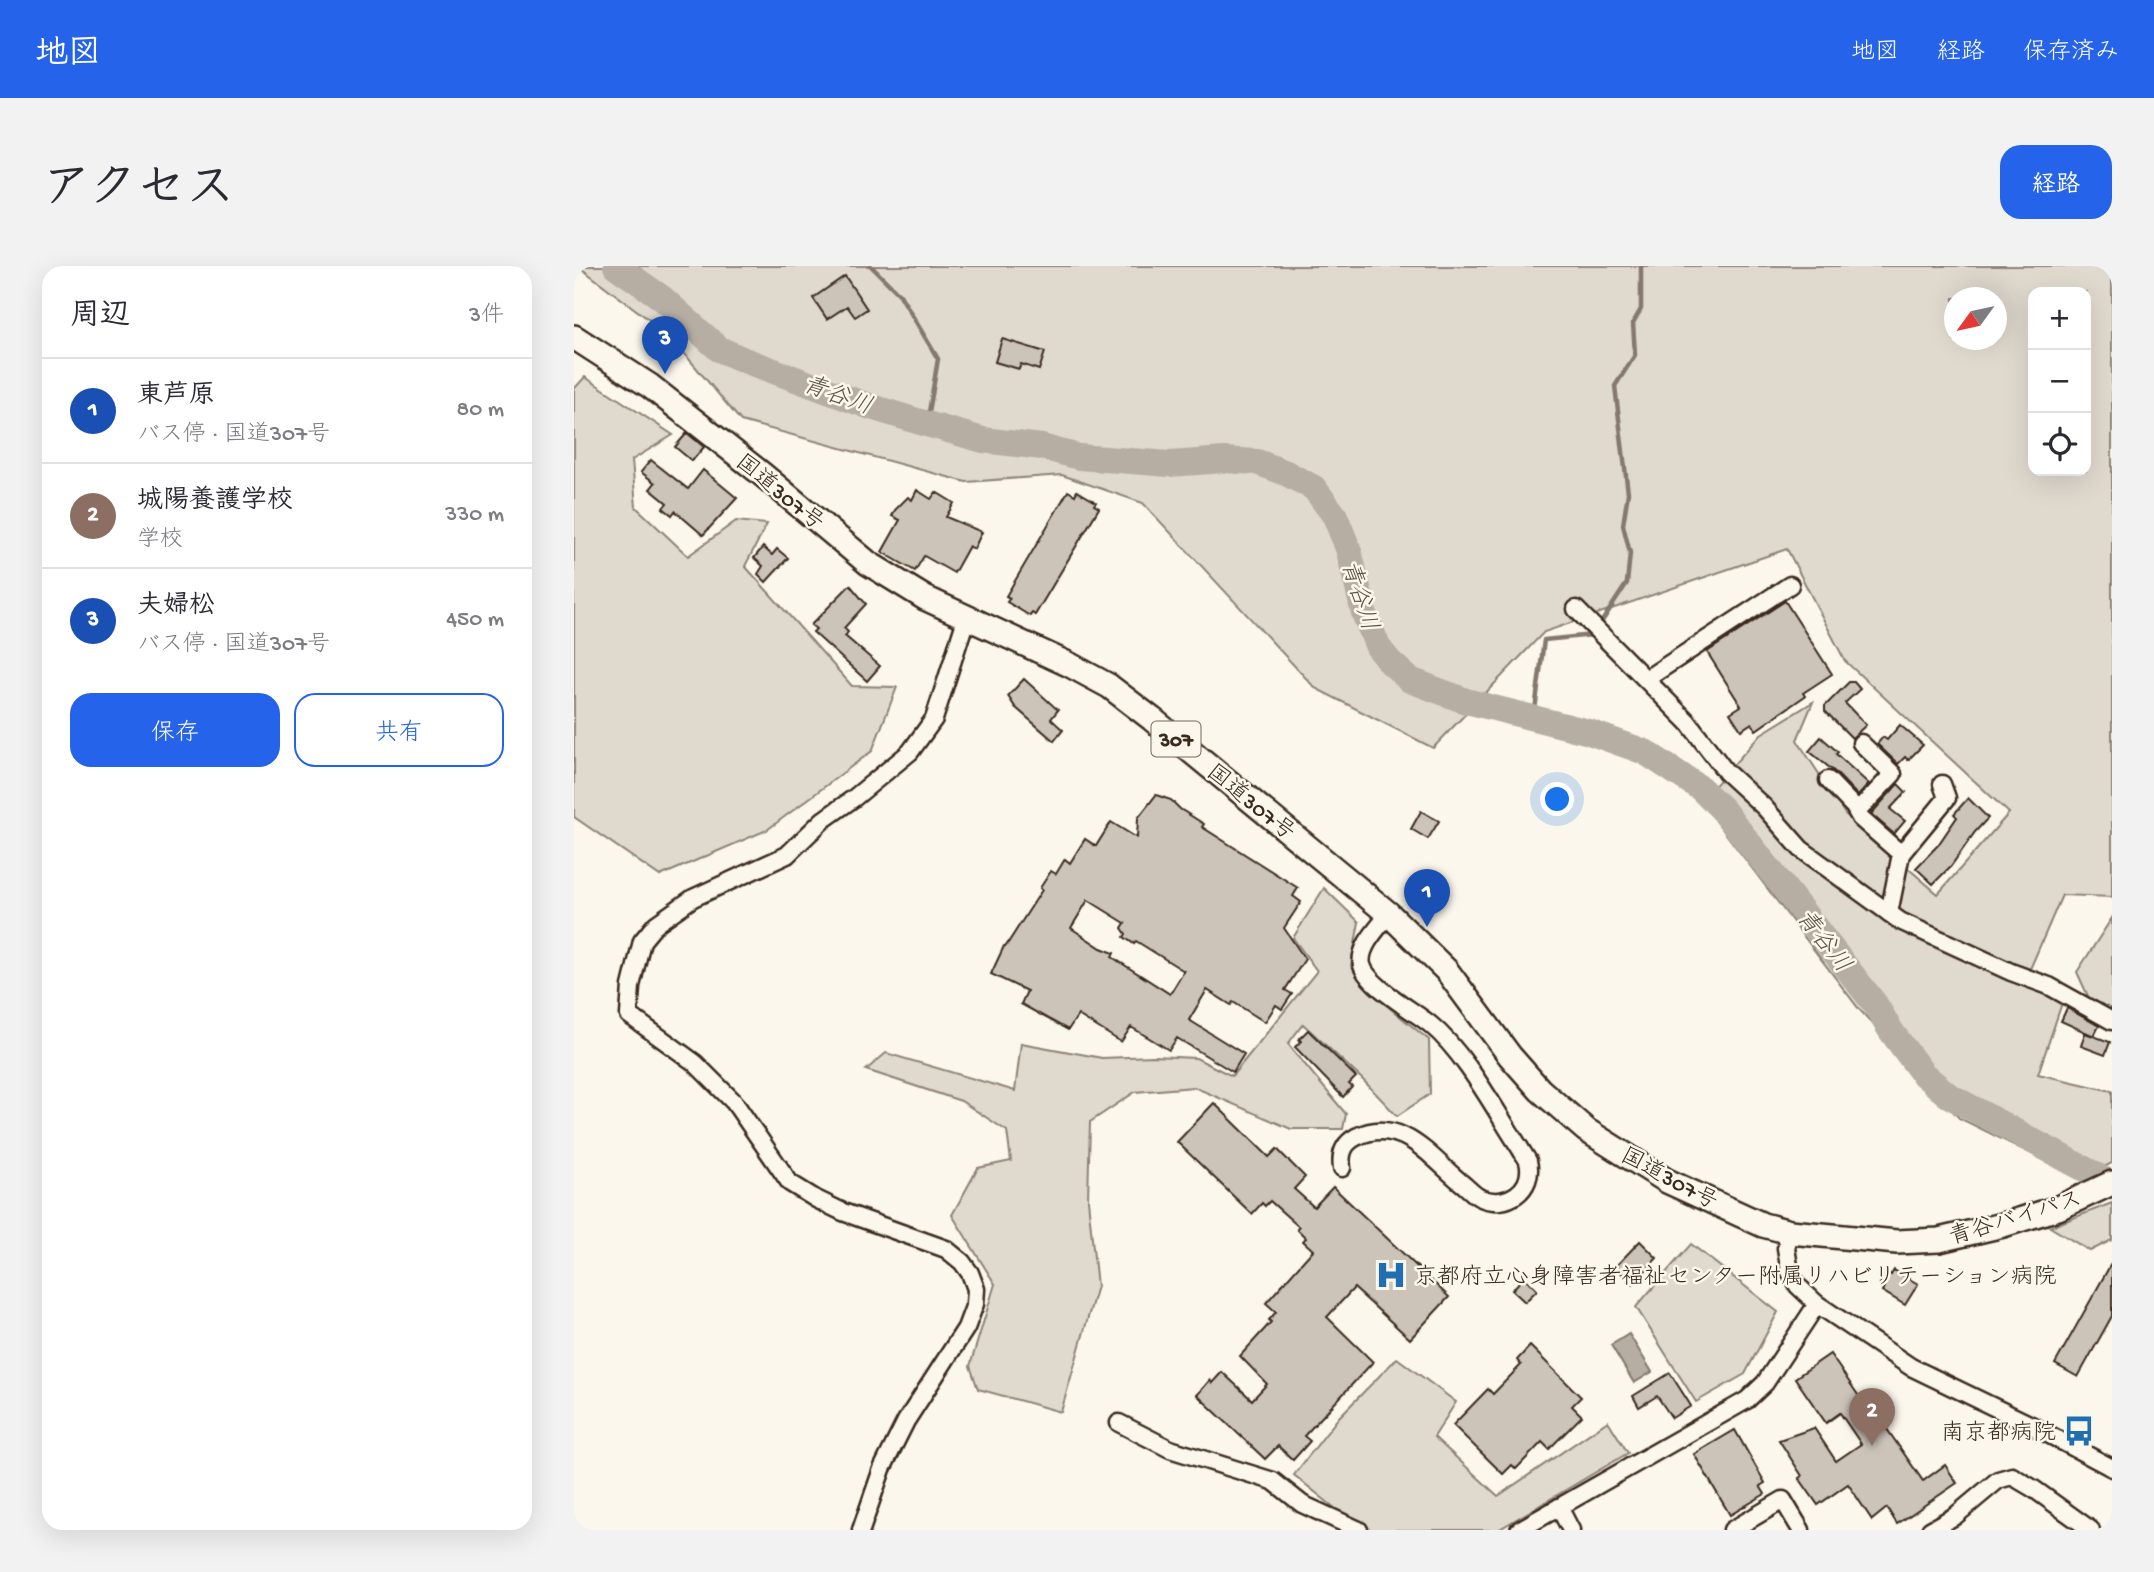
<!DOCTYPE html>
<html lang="ja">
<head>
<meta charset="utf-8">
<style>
	body { margin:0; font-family:"Gochi Hand","Klee One",sans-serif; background:#f2f2f3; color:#2b2b33 }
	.controls { position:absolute; right:21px; top:21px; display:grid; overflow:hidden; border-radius:14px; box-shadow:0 7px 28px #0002 }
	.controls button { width:63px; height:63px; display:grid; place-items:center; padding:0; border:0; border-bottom:2px solid #e1e1e2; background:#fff; color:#2b2b33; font:35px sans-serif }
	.compass { position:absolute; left:1370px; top:21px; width:63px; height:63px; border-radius:50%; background:#fff; box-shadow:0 7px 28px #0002; rotate:237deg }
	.you { position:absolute; left:984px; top:534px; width:24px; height:24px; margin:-18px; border:5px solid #fff; border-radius:50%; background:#1a73e8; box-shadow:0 0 0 10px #1a73e833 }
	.badge { display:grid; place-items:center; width:46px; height:46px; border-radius:50%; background:#2563eb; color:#fff; font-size:23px; font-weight:700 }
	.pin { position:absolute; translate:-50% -58px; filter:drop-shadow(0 2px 4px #0008) }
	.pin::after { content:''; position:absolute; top:37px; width:24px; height:21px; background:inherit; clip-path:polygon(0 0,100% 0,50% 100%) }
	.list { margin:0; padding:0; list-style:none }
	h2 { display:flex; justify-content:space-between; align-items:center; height:91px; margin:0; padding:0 28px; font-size:30px }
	h2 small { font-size:23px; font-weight:400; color:#7c7c81 }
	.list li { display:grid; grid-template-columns:46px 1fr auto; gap:21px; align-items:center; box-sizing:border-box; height:105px; padding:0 28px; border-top:2px solid #e1e1e2 }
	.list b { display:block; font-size:26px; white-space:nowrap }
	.list p { margin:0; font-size:23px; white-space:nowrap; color:#7c7c81 }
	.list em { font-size:23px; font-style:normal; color:#7c7c81 }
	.actions { display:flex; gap:14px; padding:21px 28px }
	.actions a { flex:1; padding:16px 0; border:2px solid #2563eb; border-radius:21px; text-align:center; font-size:24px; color:#2563eb }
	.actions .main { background:#2563eb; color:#fff }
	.icon { flex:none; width:38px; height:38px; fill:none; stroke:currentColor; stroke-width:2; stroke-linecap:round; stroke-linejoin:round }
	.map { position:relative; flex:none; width:1538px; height:1264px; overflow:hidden; border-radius:21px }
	header { display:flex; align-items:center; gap:42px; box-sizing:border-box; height:98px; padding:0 35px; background:#2563eb; color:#fff }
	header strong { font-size:33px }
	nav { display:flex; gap:38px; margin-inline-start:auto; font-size:24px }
	.intro { display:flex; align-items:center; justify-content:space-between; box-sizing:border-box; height:168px; padding:0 42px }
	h1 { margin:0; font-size:49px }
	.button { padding:18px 32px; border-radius:21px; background:#2563eb; color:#fff; font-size:24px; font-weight:700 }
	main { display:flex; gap:42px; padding:0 42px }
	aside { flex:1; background:#fff; border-radius:21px; box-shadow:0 7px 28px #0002 }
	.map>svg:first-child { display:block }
</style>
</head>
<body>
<header>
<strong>地図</strong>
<nav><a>地図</a><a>経路</a><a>保存済み</a></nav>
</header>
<div class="intro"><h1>アクセス</h1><a class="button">経路</a></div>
<main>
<aside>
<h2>周辺<small>3件</small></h2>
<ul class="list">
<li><span class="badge" style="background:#1a4fb4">1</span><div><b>東芦原</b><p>バス停 · 国道307号</p></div><em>80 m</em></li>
<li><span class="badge" style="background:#8d6e63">2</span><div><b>城陽養護学校</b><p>学校</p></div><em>330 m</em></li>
<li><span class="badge" style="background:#1a4fb4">3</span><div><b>夫婦松</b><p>バス停 · 国道307号</p></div><em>450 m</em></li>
</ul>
<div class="actions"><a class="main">保存</a><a>共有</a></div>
</aside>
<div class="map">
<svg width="1538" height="1264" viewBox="0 0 1538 1264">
	<rect width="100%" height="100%" fill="#fbf7ec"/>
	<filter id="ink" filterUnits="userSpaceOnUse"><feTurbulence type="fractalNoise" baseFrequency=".0143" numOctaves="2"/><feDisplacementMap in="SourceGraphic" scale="14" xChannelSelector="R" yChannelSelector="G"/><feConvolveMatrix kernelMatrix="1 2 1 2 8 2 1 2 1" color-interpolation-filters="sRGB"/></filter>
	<g filter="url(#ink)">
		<!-- green -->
		<g fill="#dfd9ce" stroke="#8d8276" stroke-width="2" fill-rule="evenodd">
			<path d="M4,0H1538V631L1488,629L1450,717L1488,737L1464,808L1538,825V897L1532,900L1484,901L1385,852L1285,743L1127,535L1187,468L1239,436L1223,474L1271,548L1364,628L1435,547L1271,395L1213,283L970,366L859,482L741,422L569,237L488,209L392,216L167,155L94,68ZM1459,26H1512V205H1459ZM1380,32H1422V74H1380Z"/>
			<path d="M11,111L99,169L58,194L62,241L114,290L162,255L193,258L171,300L278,420L323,421L298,485L193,564L86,610L0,551V123Z"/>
			<path d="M750,622L785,656L777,700L795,725L855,774L856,828L823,850L789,814L729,758L714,778L772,848L769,863H717L620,821L561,826L516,856L514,934L523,1020L487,1146L404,1123L396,1100L421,1018L378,949L404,902L437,895L433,865L387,835L292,804L312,787L441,825L447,777L528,792L580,790L622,792L658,810L743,705L719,672Z"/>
			<path d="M1538,652V749L1518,739L1503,706Z"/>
			<path d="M1538,937V974L1516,985L1476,961Z"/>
			<path d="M1117,978L1204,1046L1171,1108L1122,1136L1062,1041Z"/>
			<path d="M823,1092L882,1136L860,1171L924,1230L1034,1155L1054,1187L924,1264H788L720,1209L765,1151Z"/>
		</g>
		<!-- water -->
		<path fill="#b6aea2" stroke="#85796d" stroke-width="2" d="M1055,1068L1078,1106L1060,1117L1037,1079Z"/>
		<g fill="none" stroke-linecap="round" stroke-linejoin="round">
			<!-- stream -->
			<g stroke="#85796d" stroke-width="4.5">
				<path d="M297,0L326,29L364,93L353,158"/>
				<path d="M960,452L970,374L1019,369L1053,317L1056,287L1049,259L1054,227L1041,120L1061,89L1059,57L1067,43V0"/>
			</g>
			<!-- river -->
			<path stroke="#b6aea2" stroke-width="26" d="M42,0L88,32L145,83L170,94L297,141L353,158L409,174L468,181L505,191L596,198L650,194L683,196L712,207L740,222L761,250L775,285L790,347L804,381L816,396L836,414L892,435L1015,466L1071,486L1126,522L1149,544L1301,738L1317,765L1349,808L1374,829L1538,918"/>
		</g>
		<!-- building -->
		<g fill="#ccc4b9" stroke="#3b2a1e" stroke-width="2" fill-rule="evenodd">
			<path d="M271,10L293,43L281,51L273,40L253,53L239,32Z"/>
			<path d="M428,73L471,86L465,104L447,98L445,103L421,96Z"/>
			<path d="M113,167L130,181L118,195L101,181Z"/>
			<path d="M77,194L114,223L129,204L163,232L129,269L101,245L98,249L89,242L93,237L76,223L81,217L67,206Z"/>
			<path d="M343,224L357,233L362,226L380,237L372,251L408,266L400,283L395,280L380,307L350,290L341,305L308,286L326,254L318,250L321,244L334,231L338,234Z"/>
			<path d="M494,225L501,229L503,225L522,236L520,239L525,242L461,349L458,347L456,350L433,336L436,332L432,330Z"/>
			<path d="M189,281L198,289L203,283L214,292L192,316L184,308L189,300L180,292Z"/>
			<path d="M276,319L292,338L270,362L274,366L271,370L306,400L293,415L239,366L242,363L237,359Z"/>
			<path d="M1211,335L1258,408L1229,427L1231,430L1182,464L1178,457L1167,464L1156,447L1167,440L1133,386Z"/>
			<path d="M450,413L484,444L477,453L489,464L480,475L441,441L434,430Z"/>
			<path d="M1275,416H1280L1286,423L1271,437L1292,459L1278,472L1251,445V440Z"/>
			<path d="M1326,459L1349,479L1334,494L1331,491L1324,498L1303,478L1309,471L1313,474Z"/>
			<path d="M1247,471L1264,486L1262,488L1295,518L1284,530L1262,507L1235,485Z"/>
			<path d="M1324,518L1332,526L1316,543L1331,555L1320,568L1297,548Z"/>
			<path d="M582,529L597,534L606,543L630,558L628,561L724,622L719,630L727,636L710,662L731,693L711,724L718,728L708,743L702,739L691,756L659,736L657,739L633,724L615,754L670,788L659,806L603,772L595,784L557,761L547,776L504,749L494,764L447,738L453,725L417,708L430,680H432L468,624L466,622L477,605L482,608L491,593L496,597L511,573L522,580L537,556L563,572L564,552ZM514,634L551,657L548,662L552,668L550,671L560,678L562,675L610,705L596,728L538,691L540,687L527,682L497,662Z"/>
			<path d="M1394,532L1414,552L1401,566L1377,600L1359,618L1342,602L1364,579L1383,551L1380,548Z"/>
			<path d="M847,545L865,555L854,573L837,563Z"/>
			<path d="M1493,742L1525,760L1520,770L1487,755Z"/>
			<path d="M734,764L782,811L775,818L778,821L769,831L721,781L727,775L725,773Z"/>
			<path d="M1511,767L1536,776L1531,789L1507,780Z"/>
			<path d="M640,837L695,891L703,883L731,911L720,923L740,941L759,921L875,1031L836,1073L780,1022L753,1051L799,1096L730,1170L736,1175L719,1194L704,1180L691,1193L623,1129L636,1114L638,1117L648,1106L678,1134L693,1118L666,1090L697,1056L695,1054L702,1046L692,1037L739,984L729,975L732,972L723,963L725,961L696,935L691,940L688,937L678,948L603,876Z"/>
			<path d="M1066,975L1083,992L1059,1018L1041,1001Z"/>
			<path d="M1538,996V1050L1504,1111L1481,1098Z"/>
			<path d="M1320,1004L1344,1018L1331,1039L1308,1025L1310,1021L1306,1018L1313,1006L1317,1009Z"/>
			<path d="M950,1011L963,1024L951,1036L938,1024Z"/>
			<path d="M956,1080L1007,1131L998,1140L1008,1150L975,1183L968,1176L942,1203L938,1199L929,1208L879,1159L914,1123L919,1128L947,1099L943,1094Z"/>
			<path d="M1256,1088L1293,1142L1297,1140L1349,1215L1371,1199L1383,1217L1323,1258L1313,1242L1298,1254L1274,1218L1244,1239L1225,1212L1228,1210L1205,1174L1240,1162L1262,1195L1287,1178L1266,1147L1252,1157L1221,1112Z"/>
			<path d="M1096,1107L1117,1140L1098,1152L1083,1130L1065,1141L1059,1130Z"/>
			<path d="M1161,1164L1191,1217L1186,1220L1191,1228L1156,1249L1120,1188Z"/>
		</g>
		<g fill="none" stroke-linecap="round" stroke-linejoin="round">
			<!-- minor casing -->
			<g stroke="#3b2a1e" stroke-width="21">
				<g id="minor">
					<path d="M1002,343L1114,456L1152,506L1190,541L1227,583L1326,655L1437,706L1475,720L1538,755"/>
					<path d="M1072,413L1216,319"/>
					<path d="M1254,514L1280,541L1286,552L1327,588"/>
					<path d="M1283,546L1319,508L1287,477"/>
					<path d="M1315,647L1327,588L1373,532L1368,518"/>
					<path d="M768,902C766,888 769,878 782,871C828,848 858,894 890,919C895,923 901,930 907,932C932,943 961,924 954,895C952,891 948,886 946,882C921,844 891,787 857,759C840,745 793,719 788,699C784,681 805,661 815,648"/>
					<path d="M1216,966L1212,982L1216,1006L1224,1020L1243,1038L1337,1101L1457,1159L1538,1202"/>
					<path d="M545,1157L596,1183L699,1215L728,1238L785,1264"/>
					<path d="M985,1241L997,1264"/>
					<path d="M287,1264L308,1203L332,1155L392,1062L401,1038L402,1023L396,1007L388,996L372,983L269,946L242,933L216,917L160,836L121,797L55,749L57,720L68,675L82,658L119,632L213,589L249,554L280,532L336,486L360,453L392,353"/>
					<path d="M945,1264L1173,1134L1191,1117L1243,1038"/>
					<path d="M1158,1264L1209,1234L1227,1264"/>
					<path d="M1356,1264L1381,1250L1424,1214L1438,1210L1460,1223L1517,1264"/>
				</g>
			</g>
			<!-- highway casing -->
			<g stroke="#3b2a1e" stroke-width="28">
				<path id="highway" d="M0,71L76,120L189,209L294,297L351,332L496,399L535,420L578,453L815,648L873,705L936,790L966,824L1012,864L1093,915L1189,959L1216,966L1323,976L1365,974L1429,959L1484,942L1538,917"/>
			</g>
			<!-- minor -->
			<use href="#minor" stroke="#fbf7ec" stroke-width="16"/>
			<!-- highway -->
			<use href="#highway" stroke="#fbf7ec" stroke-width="23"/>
		</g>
	</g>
	<!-- icons -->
	<defs>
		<g id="hospital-bare" transform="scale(2.415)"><path d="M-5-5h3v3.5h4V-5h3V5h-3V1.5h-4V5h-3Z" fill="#1f6fb2" stroke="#fbf7ec" stroke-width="2.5" paint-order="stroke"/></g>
		<g id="bus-bare" transform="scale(2.415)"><path d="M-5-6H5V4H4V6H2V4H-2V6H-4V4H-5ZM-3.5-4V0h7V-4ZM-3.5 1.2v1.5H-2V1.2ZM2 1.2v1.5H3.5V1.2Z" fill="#1f6fb2" stroke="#fbf7ec" stroke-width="2.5" paint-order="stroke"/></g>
	</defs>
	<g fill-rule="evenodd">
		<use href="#hospital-bare" x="817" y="1009"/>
		<use href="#bus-bare" x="1505" y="1165"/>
	</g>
	<g text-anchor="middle" stroke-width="5" stroke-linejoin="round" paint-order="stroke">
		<!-- shield labels -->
		<rect fill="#fbf7ec" stroke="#75685c" stroke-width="2" x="577.5" y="455.5" width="49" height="35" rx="5"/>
		<g font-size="21" font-weight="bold" fill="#3b2a1e">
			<text x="602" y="480">307</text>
		</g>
		<!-- street labels -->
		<g font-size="23" fill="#3b2a1e" stroke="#fbf7ec">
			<text transform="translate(207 225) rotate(39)" y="8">国道307号</text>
			<text transform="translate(678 535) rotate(39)" y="8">国道307号</text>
			<text transform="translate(1096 911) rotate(28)" y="8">国道307号</text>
			<text transform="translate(1441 950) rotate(-17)" y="8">青谷バイパス</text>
		</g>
		<!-- poi labels -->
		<g font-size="23" fill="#3b2a1e" stroke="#fbf7ec" text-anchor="start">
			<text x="840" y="1017">京都府立心身障害者福祉センター附属リハビリテーション病院</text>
			<text x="1482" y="1173" text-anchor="end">南京都病院</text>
		</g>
		<!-- water labels -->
		<g font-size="24" font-style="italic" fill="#605246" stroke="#fbf7ec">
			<text transform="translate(264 128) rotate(20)" y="8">青谷川</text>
			<text transform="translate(787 329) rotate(72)" y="8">青谷川</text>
			<text transform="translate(1251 674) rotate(52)" y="8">青谷川</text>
		</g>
	</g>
</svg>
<div class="controls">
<button>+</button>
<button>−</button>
<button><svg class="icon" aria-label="locate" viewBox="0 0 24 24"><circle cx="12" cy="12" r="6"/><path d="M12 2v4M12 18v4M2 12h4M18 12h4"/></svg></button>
</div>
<svg class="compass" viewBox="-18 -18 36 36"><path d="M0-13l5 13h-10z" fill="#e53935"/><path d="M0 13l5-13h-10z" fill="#7c7c81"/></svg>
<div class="you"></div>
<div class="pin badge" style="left:853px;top:661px;background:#1a4fb4">1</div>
<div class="pin badge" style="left:1298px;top:1180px;background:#8d6e63">2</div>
<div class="pin badge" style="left:91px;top:108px;background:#1a4fb4">3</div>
</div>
</main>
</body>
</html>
